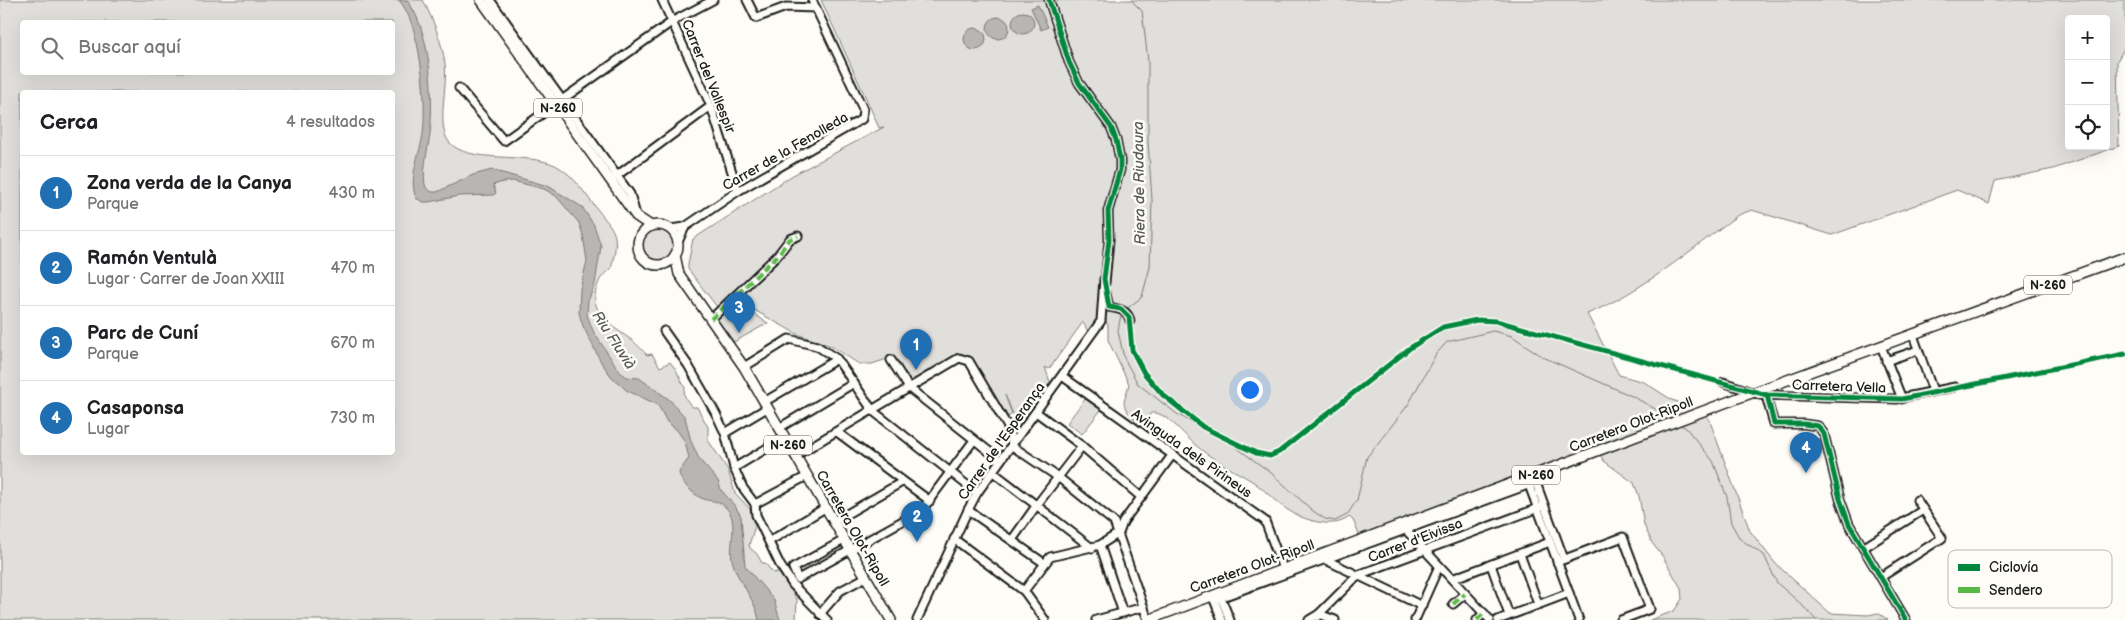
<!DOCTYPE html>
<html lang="es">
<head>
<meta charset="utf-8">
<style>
	body { margin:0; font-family:"Balsamiq Sans",sans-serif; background:#f2f2f2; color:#202124 }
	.controls { position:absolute; right:15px; top:15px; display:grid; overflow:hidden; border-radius:5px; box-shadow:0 5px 20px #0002 }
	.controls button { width:45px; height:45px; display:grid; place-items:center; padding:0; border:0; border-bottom:1px solid #e0e0e0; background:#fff; color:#202124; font:25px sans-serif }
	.you { position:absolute; left:1249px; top:389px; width:18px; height:18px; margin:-12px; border:4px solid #fff; border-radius:50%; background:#1a73e8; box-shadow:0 0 0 8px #1a73e833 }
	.badge { display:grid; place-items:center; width:32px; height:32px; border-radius:50%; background:#1f6fb2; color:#fff; font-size:16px; font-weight:700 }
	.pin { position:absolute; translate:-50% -41px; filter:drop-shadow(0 1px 2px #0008) }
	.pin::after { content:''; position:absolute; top:26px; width:18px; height:15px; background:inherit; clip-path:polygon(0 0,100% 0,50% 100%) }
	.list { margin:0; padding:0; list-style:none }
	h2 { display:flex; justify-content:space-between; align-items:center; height:65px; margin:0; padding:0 20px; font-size:21px }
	h2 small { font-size:16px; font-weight:400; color:#757577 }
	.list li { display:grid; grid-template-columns:32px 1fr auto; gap:15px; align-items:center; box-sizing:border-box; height:75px; padding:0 20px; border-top:1px solid #e0e0e0 }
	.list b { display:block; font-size:19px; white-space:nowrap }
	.list p { margin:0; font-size:16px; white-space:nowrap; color:#757577 }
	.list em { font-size:16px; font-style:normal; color:#757577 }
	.icon { flex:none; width:28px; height:28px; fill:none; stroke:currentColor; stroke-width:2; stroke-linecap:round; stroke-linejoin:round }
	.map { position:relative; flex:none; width:2125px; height:620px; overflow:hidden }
	.search { position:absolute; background:#fff; box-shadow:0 5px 20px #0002; left:20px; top:20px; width:375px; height:55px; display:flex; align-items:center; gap:12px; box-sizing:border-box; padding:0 18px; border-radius:5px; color:#757577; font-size:19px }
	.panel { position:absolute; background:#fff; box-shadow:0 5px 20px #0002; left:20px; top:90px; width:375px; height:365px; border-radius:5px }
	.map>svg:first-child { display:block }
</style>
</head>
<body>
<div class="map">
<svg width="2125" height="620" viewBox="0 0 2125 620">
	<rect width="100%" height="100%" fill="#fdfcf7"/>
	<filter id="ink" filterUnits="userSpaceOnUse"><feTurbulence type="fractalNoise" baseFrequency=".02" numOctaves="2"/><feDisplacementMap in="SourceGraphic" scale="10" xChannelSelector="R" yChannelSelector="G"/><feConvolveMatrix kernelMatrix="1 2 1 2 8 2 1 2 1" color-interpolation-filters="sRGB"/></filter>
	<g filter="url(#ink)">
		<!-- green -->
		<g fill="#e0dfdb" stroke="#7e7e7c" fill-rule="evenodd">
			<path d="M0,0H423C433,20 442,41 445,64C448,87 436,125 449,142C468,165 529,151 557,166C573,175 583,191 594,205C616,233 620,232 611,269C603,274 600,278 597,287C587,313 615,328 633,341C638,345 642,350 647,355L652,354L660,367L670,362L676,370L685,388L684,394L686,399L692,407H697L708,427V440L728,470L735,493L750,509L755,526L749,545L750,548L757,554L762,563H765L773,573L778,572L797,599L796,620H0ZM22,22H392V72H22ZM22,92H392V452H22Z"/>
			<path d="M821,0H2125V47L2117,61L2119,146L2053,169L1995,181L1989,204L1957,190L1832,235L1752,210L1738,215C1689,251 1643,291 1587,314L1619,375L1644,382L1672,400L1690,406L1708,416L1750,531L1775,563L1830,613L1868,615L1878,613L1888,620H1650L1674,611L1682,599L1681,588L1663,557L1652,543L1644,525L1639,496L1634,483L1604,461L1599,453V456L1413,526L1360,537L1353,520L1349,517C1334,530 1303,520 1288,510C1276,503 1266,491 1255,483C1236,471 1216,462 1199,448C1187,439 1166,410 1151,413L1148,417L1158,432L1156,435C1144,426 1126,417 1124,402L1129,384L1108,340V325L1104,318L1098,316L1088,332L1083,322L1049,369L1045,367L1051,385L1019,428L1005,395L1012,414L1008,417L972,360L958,355L909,382L893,357L872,364H859L831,346L797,334L747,306L739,304L732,307L726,304L720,308L718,306L717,307L688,269V264L693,239L793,175L884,127L879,128L870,107ZM2069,19H2106V146H2069Z"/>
			<circle cx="658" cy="245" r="16"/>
			<path d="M726,308L732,312C743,302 758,318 768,323L734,342L717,319V315Z"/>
			<path d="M1085,399L1101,410L1082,434L1067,423Z"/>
		</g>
		<!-- water -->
		<g fill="#b7b6b2" stroke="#797876">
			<path d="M399,0H407C431,31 434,96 430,135C428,149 421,176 426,188L432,192H437L473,175L492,170L548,186L582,207L594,225L601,246L595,284L588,301L587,315L593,331L620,372L627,377L639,378L670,400L685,417L691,441L699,459L718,481L721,490L735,506L741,516L745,566L774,600L780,620H759C755,597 737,582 732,560C729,545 738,523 728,510C718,498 712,503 701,498C693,494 679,481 679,472L689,458L685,442L677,430L667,422L658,405L626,390L611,376L601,362L583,326L579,313L580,289L587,261L583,235L579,223L556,196L544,189L513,181L503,182L493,185L496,193L493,195L459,196L429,202H423L416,198C408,177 420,154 423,134C427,101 421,25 399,0Z"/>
			<path d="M1038,5L1048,27L1041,30L1031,8Z"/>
			<circle cx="1023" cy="23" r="11"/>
			<circle cx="998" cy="28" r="11"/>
			<circle cx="975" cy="39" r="11"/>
		</g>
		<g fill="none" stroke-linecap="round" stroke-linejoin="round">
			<!-- stream -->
			<g stroke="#797876" stroke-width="1">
				<path d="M1125,310L1142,297L1150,267L1152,200L1148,141V61L1142,11L1131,0"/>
				<path d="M1121,314L1118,331L1124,358L1138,384L1177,414L1237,448L1270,472L1313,511L1325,519L1335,521L1347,515L1357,500L1367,457L1408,405L1436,354L1447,342L1493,331L1512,336L1543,357L1634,397L1671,418"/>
				<path d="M1681,425L1686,428L1713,461L1727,497L1731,523L1740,539L1764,555L1777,583L1801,604L1816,620"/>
			</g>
			<!-- minor casing -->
			<g stroke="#1c1c1c" stroke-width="11">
				<g id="minor">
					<path d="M490,0L630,194L636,215"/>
					<path d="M662,0L711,106L738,191"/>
					<path d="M747,0L756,18L786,7L816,8"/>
					<path d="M1049,0L1069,62L1079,83L1111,127L1116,140L1120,160V170L1108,211L1109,240L1105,283"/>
					<path d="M459,88L504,141L673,21L713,0"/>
					<path d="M615,177L711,106"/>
					<path d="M670,229L685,227L738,191L862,119L863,109L812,0"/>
					<path d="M678,242L685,227"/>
					<path d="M1106,294L1109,307C1119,309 1128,310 1130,321"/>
					<path d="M711,319L777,256L790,239L798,236"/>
					<path d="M664,331L688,365L716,414L725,433L734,468L743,488L755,504L756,515L780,565L793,585L827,620"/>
					<path d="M1913,335L1933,391"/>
					<path d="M1881,346L1902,399"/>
					<path d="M891,360L909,388L1000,460"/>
					<path d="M1886,361L1918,350"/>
					<path d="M744,367L789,339L817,346L837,359L873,411L977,493"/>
					<path d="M1062,376L1265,521L1283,569"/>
					<path d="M1723,382L1760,395L1896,399L1955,387"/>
					<path d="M1764,389L1774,424H1804L1818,426L1824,434L1840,499L1849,524L1906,620"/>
					<path d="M764,402L837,359"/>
					<path d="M1036,412L1082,446L1141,497"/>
					<path d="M779,428L854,383"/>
					<path d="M837,432L930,501"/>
					<path d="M725,433L767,408"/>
					<path d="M1012,446L1058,477L1114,522L1148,620"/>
					<path d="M795,456L959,358L969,361L1009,429L1012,446"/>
					<path d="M734,468L784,438"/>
					<path d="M993,472L1092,548"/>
					<path d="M1535,480L1564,559"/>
					<path d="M1529,485L1579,620"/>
					<path d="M755,504L807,476"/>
					<path d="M968,510L1044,563"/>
					<path d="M833,522L902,482"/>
					<path d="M1406,530L1490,620"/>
					<path d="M773,539L825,508"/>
					<path d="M954,539L1024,591L1045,620"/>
					<path d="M844,540L793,568L798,579L922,510L974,440"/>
					<path d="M1012,540L1036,506L1082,446"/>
					<path d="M1100,545L1123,613"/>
					<path d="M1863,548L1923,510"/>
					<path d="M1520,554L1538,604"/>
					<path d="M1326,560L1422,606"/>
					<path d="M1557,562L1623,537L1650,609L1621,620"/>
					<path d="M1491,565L1509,615"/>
					<path d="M1881,577L1942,538L1917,500"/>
					<path d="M1452,579L1550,542"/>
					<path d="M1024,591L1050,557L1100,545L1119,533L1123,522L1173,454"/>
					<path d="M1213,597L1222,620"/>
					<path d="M1221,598L1230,620"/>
					<path d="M1214,600L1536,482"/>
					<path d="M1453,604L1465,594"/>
					<path d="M820,614L840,591L866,577"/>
					<path d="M1318,617L1319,614L1335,620"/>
					<path d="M917,620L968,510L977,493L1101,321L1104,279"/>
					<path d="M1096,620L1144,607"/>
					<path d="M1309,620L1319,614L1358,575L1544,506"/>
					<path d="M1415,620L1439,566"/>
					<path d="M1477,620L1484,613"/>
					<path d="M1498,620L1569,593"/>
				</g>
			</g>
			<!-- major casing -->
			<g stroke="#1c1c1c" stroke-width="12">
				<g id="major">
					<path d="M481,0L636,216L651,226"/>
					<circle cx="658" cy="245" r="20"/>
					<path d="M675,255L679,274L744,367L891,620"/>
					<path d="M1148,620L1738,398L2125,257"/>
				</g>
			</g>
			<!-- minor -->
			<use href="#minor" stroke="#fdfcf7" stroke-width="7"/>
			<!-- major -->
			<use href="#major" stroke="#fdfcf7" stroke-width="9"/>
			<!-- quiet -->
			<g stroke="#58b947" stroke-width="4" stroke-dasharray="8 4" stroke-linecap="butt">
				<path d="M711,319L777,256L790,239L798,236"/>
				<path d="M1453,604L1465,594"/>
				<path d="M1477,620L1484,613"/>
			</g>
			<!-- cycleway casing -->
			<g stroke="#fdfcf7" stroke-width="8">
				<g id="cycleway">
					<path d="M1049,0L1069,62L1079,83L1111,127L1116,140L1120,160V170L1108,211L1109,240L1104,279L1109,307L1121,309L1129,317L1132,350L1144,373L1163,395L1203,427L1223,437L1256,453L1270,456L1279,452L1410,348L1443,327L1477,320L1496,321L1767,395L1902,399L2125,354"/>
					<path d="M1767,395L1774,424H1804L1818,426L1824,434L1840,499L1849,524L1906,620"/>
				</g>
			</g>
			<!-- cycleway -->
			<use href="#cycleway" stroke="#00873e" stroke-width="5"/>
		</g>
	</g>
	<g text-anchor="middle" stroke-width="5" stroke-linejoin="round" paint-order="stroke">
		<!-- shield labels -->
		<g fill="#fdfcf7" stroke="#605f5e" stroke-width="1">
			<rect x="534" y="98.5" width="48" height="19" rx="4"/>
			<rect x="2024" y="275.5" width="48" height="19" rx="4"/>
			<rect x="764" y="435.5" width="48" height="19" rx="4"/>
			<rect x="1512" y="465.5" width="48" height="19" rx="4"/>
		</g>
		<g font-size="12" font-weight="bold" fill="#1c1c1c">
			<text x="558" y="112">N-260</text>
			<text x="2048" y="289">N-260</text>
			<text x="788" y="449">N-260</text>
			<text x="1536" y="479">N-260</text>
		</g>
		<!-- street labels -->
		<g font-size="14" fill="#1c1c1c" stroke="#fdfcf7">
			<text transform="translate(709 76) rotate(68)" y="5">Carrer del Vallespir</text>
			<text transform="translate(785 151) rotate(-30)" y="5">Carrer de la Fenolleda</text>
			<text transform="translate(1839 386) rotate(2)" y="5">Carretera Vella</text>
			<text transform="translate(1631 424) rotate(-21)" y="5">Carretera Olot-Ripoll</text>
			<text transform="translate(1001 441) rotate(-55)" y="5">Carrer de l'Esperança</text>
			<text transform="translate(1192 453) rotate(35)" y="5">Avinguda dels Pirineus</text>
			<text transform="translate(853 528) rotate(60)" y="5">Carretera Olot-Ripoll</text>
			<text transform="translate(1415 540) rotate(-21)" y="5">Carrer d'Eivissa</text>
			<text transform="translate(1252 566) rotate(-20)" y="5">Carretera Olot-Ripoll</text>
		</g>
		<!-- water labels -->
		<g font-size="15" font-style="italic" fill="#5a5a58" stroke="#fdfcf7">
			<text transform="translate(1139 183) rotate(-91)" y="5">Riera de Riudaura</text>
			<text transform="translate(614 340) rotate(57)" y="5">Riu Fluvià</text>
		</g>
	</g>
	<!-- legend -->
	<rect x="1948" y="550" width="164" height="58" rx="8" fill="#fdfcf7" stroke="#bab9b5" stroke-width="1"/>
	<rect x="1958" y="564" width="22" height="7" fill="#00873e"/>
	<rect x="1958" y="587" width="22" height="6" fill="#58b947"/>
	<g font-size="14" fill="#1c1c1c">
		<text x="1989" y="572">Ciclovía</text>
		<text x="1989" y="595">Sendero</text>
	</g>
</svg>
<div class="controls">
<button>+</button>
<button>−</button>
<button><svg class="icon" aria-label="locate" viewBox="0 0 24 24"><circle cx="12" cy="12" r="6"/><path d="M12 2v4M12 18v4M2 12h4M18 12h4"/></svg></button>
</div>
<div class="you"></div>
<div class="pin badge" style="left:916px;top:370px">1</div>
<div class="pin badge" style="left:917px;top:542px">2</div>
<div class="pin badge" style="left:739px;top:333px">3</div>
<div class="pin badge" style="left:1806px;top:473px">4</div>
<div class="search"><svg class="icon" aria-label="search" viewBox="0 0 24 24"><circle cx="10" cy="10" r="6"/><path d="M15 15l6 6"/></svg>Buscar aquí</div>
<section class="panel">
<h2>Cerca<small>4 resultados</small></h2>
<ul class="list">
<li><span class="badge">1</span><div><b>Zona verda de la Canya</b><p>Parque</p></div><em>430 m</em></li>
<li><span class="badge">2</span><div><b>Ramón Ventulà</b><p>Lugar · Carrer de Joan XXIII</p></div><em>470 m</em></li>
<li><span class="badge">3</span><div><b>Parc de Cuní</b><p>Parque</p></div><em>670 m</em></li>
<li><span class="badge">4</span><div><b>Casaponsa</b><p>Lugar</p></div><em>730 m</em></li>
</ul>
</section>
</div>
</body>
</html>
